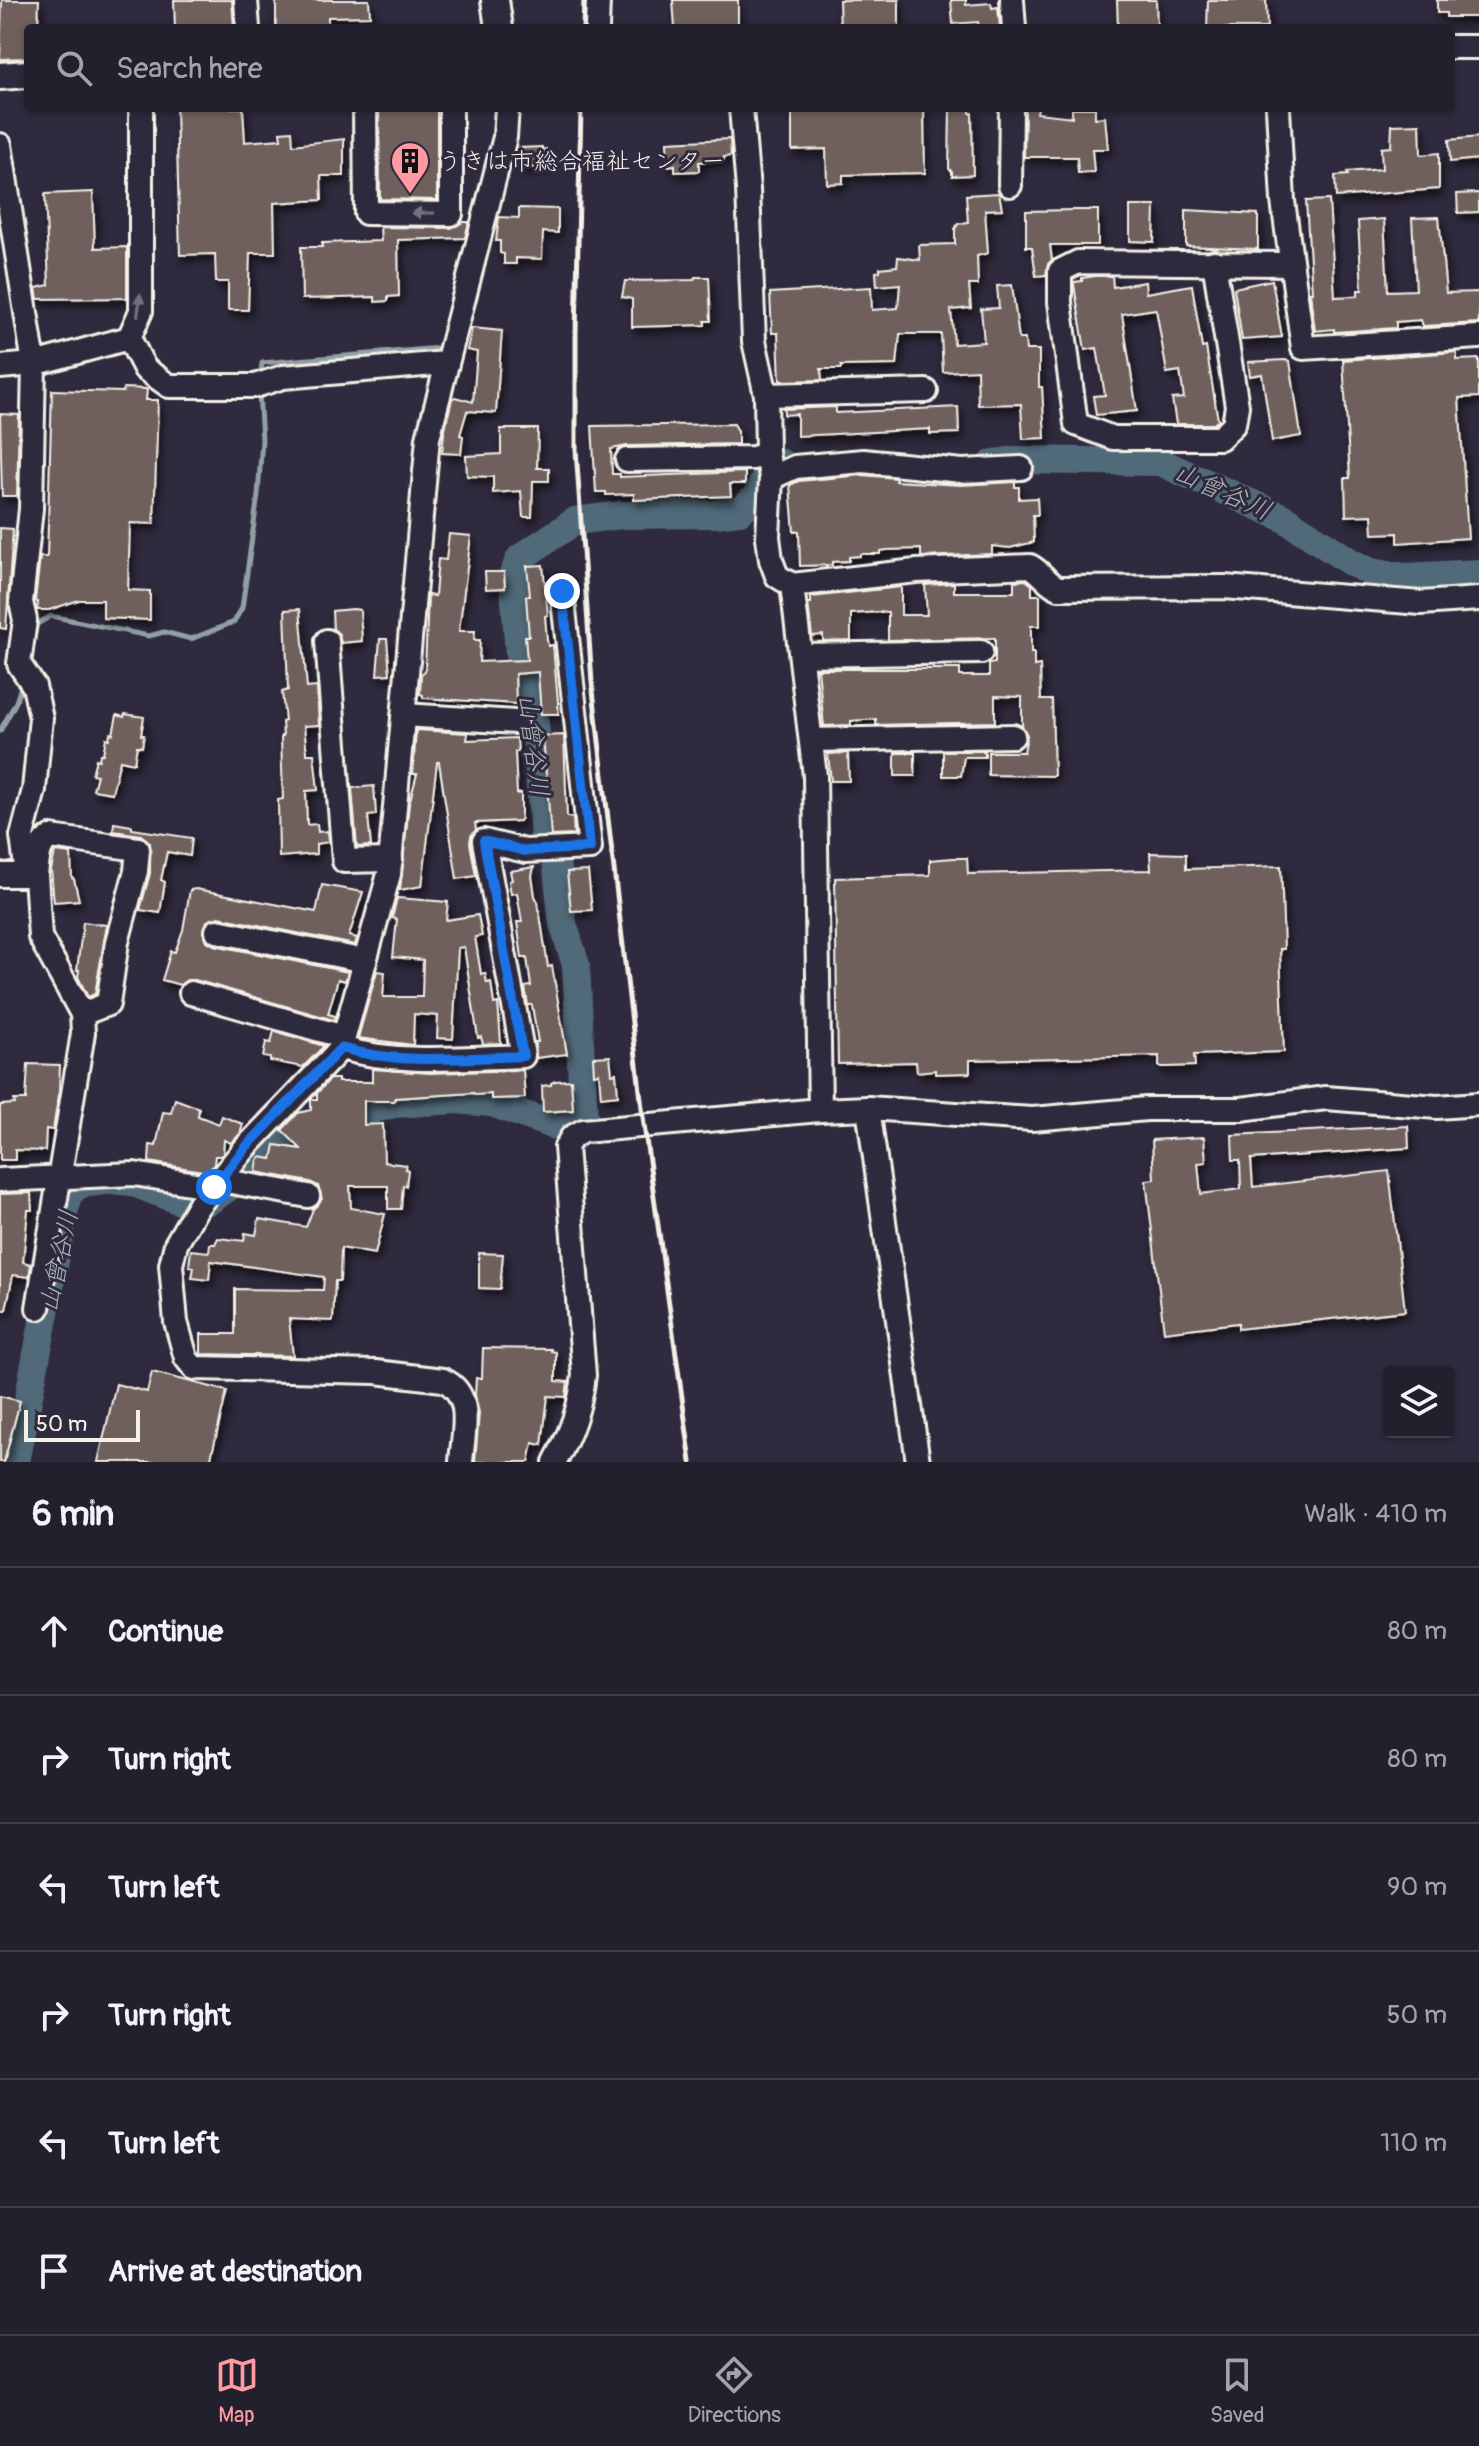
<!DOCTYPE html>
<html lang="en">
<head>
<meta charset="utf-8">
<style>
	body { margin:0; font-family:Pangolin,"Klee One",sans-serif; background:#2b2836; color:#f1f3f6 }
	.controls { position:absolute; right:24px; bottom:24px; display:grid; overflow:hidden; border-radius:8px; box-shadow:0 2px 6px #0004 }
	.controls button { width:72px; height:72px; display:grid; place-items:center; padding:0; border:0; border-bottom:2px solid #403e4a; background:#23202e; color:#f1f3f6; font:40px sans-serif }
	.scale { position:absolute; left:24px; bottom:20px; width:116px; box-sizing:border-box; padding-left:8px; border:4px solid #f4f1e8; border-top:0; font-size:22px; line-height:28px; white-space:nowrap; color:#f4f1e8; -webkit-text-stroke:6px #2f2a3d; paint-order:stroke }
	.stop { position:absolute; width:24px; height:24px; margin:-18px; border:6px solid #1a73e8; border-radius:50%; background:#fff }
	.stop.end { background:#1a73e8; border-color:#fff; box-shadow:0 2px 8px #0008 }
	.list { margin:0; padding:0; list-style:none }
	h2 { display:flex; justify-content:space-between; align-items:center; height:104px; margin:0; padding:0 32px; font-size:34px }
	h2 small { font-size:26px; font-weight:400; color:#a3a3aa }
	.list li { display:grid; grid-template-columns:52px 1fr auto; gap:24px; align-items:center; box-sizing:border-box; height:128px; padding:0 32px; border-top:2px solid #403e4a }
	.list b { display:block; font-size:30px; white-space:nowrap }
	.list em { font-size:26px; font-style:normal; color:#a3a3aa }
	.icon { flex:none; width:44px; height:44px; fill:none; stroke:currentColor; stroke-width:2; stroke-linecap:round; stroke-linejoin:round }
	.map { position:relative; flex:none; width:1479px; height:1462px; overflow:hidden }
	.search { position:absolute; background:#23202e; box-shadow:0 2px 6px #0004; left:24px; right:24px; top:24px; height:88px; display:flex; align-items:center; gap:20px; box-sizing:border-box; padding:0 28px; border-radius:8px; color:#a3a3aa; font-size:30px }
	.sheet { height:872px; background:#23202e }
	nav { display:flex; justify-content:space-around; align-items:center; box-sizing:border-box; height:112px; border-top:2px solid #403e4a; background:#23202e; font-size:22px; color:#a3a3aa }
	nav a { display:grid; justify-items:center; gap:4px }
	nav .on { color:#ff9aa2 }
	.map>svg:first-child { display:block }
</style>
</head>
<body>
<div class="map">
<svg width="1479" height="1462" viewBox="0 0 1479 1462">
	<defs>
		<filter id="shadow"><feDropShadow dx="3" dy="5.5" stdDeviation="4" flood-color="#0009"/></filter>
	</defs>
	<rect width="100%" height="100%" fill="#2f2a3d"/>
	<filter id="ink" filterUnits="userSpaceOnUse"><feTurbulence type="fractalNoise" baseFrequency=".0125" numOctaves="2"/><feDisplacementMap in="SourceGraphic" scale="16" xChannelSelector="R" yChannelSelector="G"/><feConvolveMatrix kernelMatrix="1 2 1 2 8 2 1 2 1" color-interpolation-filters="sRGB"/></filter>
	<g filter="url(#ink)">
		<g fill="none" stroke-linecap="round" stroke-linejoin="round">
			<!-- stream -->
			<g stroke="#92a0a6" stroke-width="5">
				<path d="M260,379L262,363L440,348"/>
				<path d="M32,647L37,624L51,616L149,636L164,632L191,639L234,622L242,608L258,495L262,440L259,393"/>
				<path d="M0,731L16,702L22,683"/>
			</g>
			<!-- river -->
			<g stroke="#516a7a" stroke-width="28">
				<path d="M993,463L1015,460L1160,462L1284,518L1352,563L1371,572L1406,577L1479,573"/>
				<path d="M16,1462L68,1194L80,1184L112,1180L131,1182L180,1201L192,1203L209,1201L232,1185L251,1154L281,1134L394,1104L455,1100L492,1103L555,1126L584,1120L576,965L563,924L556,860L544,836L535,723L519,654L513,574L520,558L575,521L621,515L715,514L740,511L756,497L765,478L781,463"/>
			</g>
		</g>
		<!-- building -->
		<g fill="#70605d" stroke="#f4f1e8" stroke-width="2" filter="url(#shadow)">
			<path d="M2,0H39L38,28H28V58L0,59Z"/>
			<path d="M174,0H232L234,28H175Z"/>
			<path d="M276,0H369L370,16L328,17V28H276Z"/>
			<path d="M673,0H738V28H675Z"/>
			<path d="M839,0H899V28H840Z"/>
			<path d="M951,0H966V5L991,3L992,8L998,7L1000,28H979L978,22L953,24Z"/>
			<path d="M1117,0H1156L1157,28H1118Z"/>
			<path d="M1208,0H1266L1267,28H1207Z"/>
			<path d="M1437,0H1479V17H1446V13H1437Z"/>
			<path d="M176,108H243L245,142L281,139L280,132L292,131L293,145L344,139V176H321L322,200L274,203L275,253H250L248,310H228V282H216L215,254L180,255Z"/>
			<path d="M379,108H437V200L380,199Z"/>
			<path d="M792,108H924L925,173L843,175V183L827,184L826,149L792,150Z"/>
			<path d="M950,108H970V113H972L973,175L952,176V171L949,169Z"/>
			<path d="M1025,108H1038L1037,113L1072,117V108H1095V118L1105,117L1108,149H1092L1094,172L1078,173L1077,157H1024Z"/>
			<path d="M1420,124L1421,155L1439,153V189L1336,197L1335,176L1348,175L1347,172L1382,169L1381,148L1391,147L1392,125Z"/>
			<path d="M1479,137V159L1450,162L1449,140Z"/>
			<path d="M730,139L731,156L724,157V160L699,162V171L675,172V165L668,166L667,142Z"/>
			<path d="M542,147V150L546,149V166L519,169L518,148Z"/>
			<path d="M93,192L95,248L127,247V298L38,299L36,288L49,285L45,194Z"/>
			<path d="M999,193L1002,209L985,210L988,253L977,256L978,285H969L971,308L951,310L954,344L984,342L981,309L999,308L997,286L1012,285L1019,339H1025L1026,350H1039V387H1042L1045,438L1023,439L1021,404L978,405L977,370L943,372L941,334H900L897,365L841,366V369H821L822,380L780,381L778,333H772L770,293L871,287L872,310L898,308L900,284L877,286L876,272L880,271V268L897,266L898,257L920,260L919,245L955,244V229L958,224L968,222L966,195Z"/>
			<path d="M1479,193V212L1458,213L1457,194Z"/>
			<path d="M1329,200L1335,297L1358,296V290H1362L1358,221L1384,219L1388,291L1416,290L1412,218L1439,217L1446,293L1479,292V323L1423,326L1421,320L1396,322V328L1334,332V329L1315,331L1310,292H1312L1306,201Z"/>
			<path d="M1130,206H1155L1154,242L1130,241Z"/>
			<path d="M519,208L558,209V233L543,232L542,259L516,258V264H504V254L500,253V241H496L499,217L519,218Z"/>
			<path d="M1073,210H1098V245H1050L1052,260L1048,264L1046,275L1036,276L1032,247H1026V211Z"/>
			<path d="M1186,210L1258,214V249L1186,246Z"/>
			<path d="M463,222H469L465,238L398,240L399,296L388,297V301L375,302V297L302,299L301,247H322V243L381,241L380,227L451,228Z"/>
			<path d="M1095,276H1112L1113,287L1145,282L1146,293L1192,285L1202,348L1206,347L1218,420L1214,424H1176L1172,399L1184,398L1180,371L1167,373L1156,309L1122,314L1137,411L1096,415L1093,396L1105,395L1097,348L1085,350L1074,285V282L1082,281V278Z"/>
			<path d="M695,277H709L711,321H705V325L632,327V299L622,297L625,281L694,280Z"/>
			<path d="M1272,280L1282,337L1242,340L1234,288Z"/>
			<path d="M472,328L502,331L496,413L467,411L460,435L463,436L461,454L442,453L444,433L452,399L455,397L473,402L477,352L467,350Z"/>
			<path d="M1457,352V360L1479,359V397L1459,398L1468,538L1398,543V533L1373,534L1372,515L1346,516L1345,478H1350L1343,360Z"/>
			<path d="M1285,360L1290,361L1301,436L1272,441L1262,374L1250,376L1248,362Z"/>
			<path d="M124,388L147,389L146,400H158L154,524L130,523L128,590L150,591V620L103,618V600H79L49,610H37L38,602L35,601L40,557H47L52,390L123,392Z"/>
			<path d="M836,407V413L958,407L959,433L930,434V429L797,436V414L784,415V409Z"/>
			<path d="M0,414L19,415L17,496H2Z"/>
			<path d="M734,424L738,431V444L627,446L611,449L612,474H620V477L745,472V484H730L731,496L634,500V494L606,495V492H596L592,426Z"/>
			<path d="M501,429H538L537,468H549V481H533L532,517H523L521,491L493,493V477L467,476L466,456L501,454Z"/>
			<path d="M863,475L896,478V481L961,485L1015,482V487H1019V499L1037,498L1038,515H1033L1034,542L1010,548L992,546V554L921,557V549L887,550L880,551V554H860V556L849,557V561L832,562V565L800,566L799,531L794,532L790,485L799,481Z"/>
			<path d="M0,528L13,529L6,629L0,628Z"/>
			<path d="M449,534L471,536L459,631H475L474,640H480L479,662L527,660L525,636H529L526,596H530L527,566L543,565L548,615L545,616L547,640L548,646L553,645L559,714H541L538,672L515,674L516,704L423,698V695L420,694L421,674L425,671L428,595L435,596L438,559L446,560Z"/>
			<path d="M485,572H504L505,588L486,589Z"/>
			<path d="M1026,580L1032,585V595H1040V626H1031V653H1034V666L1040,665L1041,700H1052L1054,776L988,775V752H1024L1027,735L1022,726V697L995,696V722L876,725V719L851,721V725L824,726L818,669H960V676H989V664L995,663V638L888,640V613L879,612L851,614V640L823,641V635L812,636L808,603H811V597L901,587V615H927L925,585L954,583V592H1014V581Z"/>
			<path d="M300,609L307,688L317,687L319,725L304,726L307,754H314L318,790L306,791L307,825L317,824L318,832L328,831L329,842L316,844V854L279,857L278,800L283,799L281,736H283L282,722L285,721L282,692L288,690L285,610Z"/>
			<path d="M353,609L360,610L362,641L341,643L339,634L333,629L332,611Z"/>
			<path d="M380,639H387L390,674L377,675Z"/>
			<path d="M125,714L144,717L141,735H144L142,747L137,746L134,763L120,760L112,793L93,790L97,775L92,774L96,759L99,760L100,754H103L106,738L109,739L110,733L113,734L117,715L124,717Z"/>
			<path d="M416,730L468,733L467,740L517,738L518,752H515L517,794L521,793V818L519,821L475,823L476,830L471,836L470,843L476,876L457,879L439,762H437L422,886L400,890L409,804L417,774H413Z"/>
			<path d="M564,735L567,817L573,818L574,835L551,836L543,736Z"/>
			<path d="M943,751H985V757H964L961,776H943Z"/>
			<path d="M848,753L849,781H831L828,754Z"/>
			<rect x="895" y="753" width="20" height="23"/>
			<path d="M374,786L376,815L368,816L371,846L357,847L352,788Z"/>
			<path d="M114,823L132,826V829L192,838L190,856L167,852L161,880L165,882L160,913L140,910L150,873V843L141,835L113,831Z"/>
			<path d="M55,852L71,854L72,878L74,879L79,900L54,902L51,870Z"/>
			<path d="M1150,853L1186,854V869L1281,866L1284,949H1280L1284,1052L1194,1055L1195,1066L1166,1067H1159V1056L970,1060V1073L935,1074V1070L917,1072L916,1062L838,1064L835,878L930,875V860L953,858H967L968,874L1151,870Z"/>
			<path d="M534,867L532,876L535,896L538,902L548,967L552,966L567,1054L536,1058L535,1042H538L532,1005H528L525,987L531,986L527,958H522L517,922H522L517,893L511,894L509,881L512,880L510,871Z"/>
			<path d="M588,871L592,910L571,911L567,872Z"/>
			<path d="M322,885L363,892L349,936L357,938L355,945L219,917L207,921L204,935L207,941L214,945L348,972L345,981L338,979L328,1014L335,1016L334,1020L195,980H187L180,985L162,980L171,951L175,952L183,930L190,890L196,889L316,912Z"/>
			<path d="M397,898L448,902L446,920L478,915L482,936L475,937L481,974L485,973L487,983L491,982L494,1004L498,1003L501,1043L483,1044L481,1037L478,1038L464,947L458,948L453,1039L437,1038L438,1016L414,1014L413,1045L358,1038L377,971L385,972L383,997H422L423,960L393,957L397,919L392,918Z"/>
			<path d="M83,922L107,925L95,994L88,997L78,977L79,970H77Z"/>
			<path d="M274,1031L324,1046L303,1067L270,1061V1058L263,1057L266,1042L271,1043Z"/>
			<path d="M610,1056L612,1074L616,1073L618,1095L601,1097L599,1073L594,1074L593,1057Z"/>
			<path d="M28,1064L60,1065L59,1092L53,1130L46,1129L45,1151L15,1150V1160H0V1105L15,1104L14,1100H26Z"/>
			<path d="M372,1069L430,1073L523,1070L525,1098L491,1099V1094L475,1095L474,1093L395,1098L394,1101H364V1125L383,1124L384,1162L406,1165L405,1169L408,1170L406,1186L403,1185L401,1209H388V1186H350L351,1208L385,1214L375,1254L341,1248L340,1281H335L333,1321L289,1319L293,1356L201,1354V1334H235V1289L323,1290L324,1277L211,1261L209,1280L192,1278L194,1267L189,1266L191,1250L209,1252L210,1244H215L218,1238L244,1241L245,1233L256,1235L259,1219L306,1227L313,1209L322,1199L318,1186L310,1182L256,1172L258,1160L260,1157L272,1159L275,1145L301,1149L282,1130L298,1113L311,1110V1099H317V1093L330,1079H338V1082H372Z"/>
			<path d="M571,1080L573,1110L543,1112L542,1086L551,1085V1083L555,1081Z"/>
			<path d="M175,1099L199,1108L198,1116L219,1124L222,1116L243,1124L240,1134L231,1143L224,1140L223,1154L220,1156H215L214,1164L208,1172L149,1162L150,1145L156,1146L163,1112L171,1113Z"/>
			<path d="M1408,1126L1409,1148L1251,1159L1253,1187L1389,1171L1405,1311L1238,1329V1323L1164,1332L1146,1180L1154,1179L1152,1140L1204,1137L1206,1162L1198,1163L1201,1194L1241,1189L1240,1160H1233L1232,1135Z"/>
			<path d="M31,1193L32,1210H28L23,1262L31,1264L29,1277L13,1275L6,1310H0V1194Z"/>
			<path d="M479,1253L503,1254L500,1289L479,1288Z"/>
			<path d="M483,1348L551,1349V1351L556,1352V1381L568,1382L566,1397L548,1396L542,1445L533,1443L529,1462H475L479,1413L475,1395L476,1378H482Z"/>
			<path d="M152,1372L227,1391L210,1462H98L116,1384L147,1392Z"/>
			<path d="M0,1396L20,1401L4,1462H0Z"/>
		</g>
		<g fill="none" stroke-linecap="round" stroke-linejoin="round">
			<!-- minor casing -->
			<g stroke="#f4f1e8" stroke-width="28">
				<g id="minor">
					<path d="M246,0L248,28"/>
					<path d="M1012,0L1014,28"/>
					<path d="M597,28L598,0"/>
					<path d="M1451,47H1479"/>
					<path d="M365,108L366,213L451,214V108"/>
					<path d="M741,108L748,189L754,341L766,395L767,452L771,478L768,537L771,560L777,576L792,585L916,571L1030,566C1042,572 1047,584 1059,588L1224,587L1421,603L1479,599"/>
					<path d="M1278,108L1283,201L1303,348L1479,337"/>
					<path d="M0,145L34,364L31,509L21,602L25,620L19,664L34,686L41,718L34,790L22,836L27,875"/>
					<path d="M1010,185L1011,108"/>
					<path d="M1214,262L1237,406L1234,424L1220,438H1113L1076,424L1060,302V271L1078,262L1291,264"/>
					<path d="M129,338L145,369L169,386H255L283,377L446,363"/>
					<path d="M0,367L34,364L129,338L141,311V108"/>
					<path d="M766,395L926,391"/>
					<path d="M627,460L753,458L767,454"/>
					<path d="M771,478L795,467L863,461L962,471L1021,468"/>
					<path d="M792,585L815,776L820,1110"/>
					<path d="M327,641L344,861L391,860"/>
					<path d="M801,655L981,652"/>
					<path d="M404,715L516,722"/>
					<path d="M812,740L1013,736"/>
					<path d="M0,875H36L40,937L82,1014L83,1033L38,1308"/>
					<path d="M36,875C38,862 37,843 51,837L138,849L136,871L117,942L108,1004L82,1014"/>
					<path d="M217,931L365,961"/>
					<path d="M191,993L344,1037"/>
					<path d="M341,1048C400,1065 461,1058 523,1056L484,841L525,851L590,848L562,591"/>
					<path d="M868,1108L918,1462"/>
					<path d="M0,1180L134,1174L214,1187"/>
					<path d="M220,1180L308,1196"/>
					<path d="M461,1462C463,1433 475,1394 443,1380L376,1372L194,1368L186,1358L176,1322L171,1265L176,1244L198,1206L246,1147L341,1048L389,874L428,438L505,137L507,108"/>
					<path d="M555,1462C571,1433 580,1408 584,1375L566,1147L572,1137L583,1131L820,1110L868,1108L1032,1119L1147,1109H1241L1326,1098L1437,1107L1479,1104"/>
				</g>
			</g>
			<!-- major casing -->
			<g stroke="#f4f1e8" stroke-width="32">
				<g id="major">
					<path d="M495,0L499,28"/>
					<path d="M0,76L28,74"/>
				</g>
			</g>
			<!-- minor -->
			<use href="#minor" stroke="#2f2a3d" stroke-width="22"/>
			<!-- major -->
			<use href="#major" stroke="#2f2a3d" stroke-width="26"/>
			<!-- rail -->
			<g stroke="#f4f1e8" stroke-width="5">
				<path d="M583,28L584,0"/>
				<path d="M581,108L576,334V449L592,682L644,1125L691,1462"/>
			</g>
		</g>
		<!-- one-way arrows -->
		<defs><path id="oneway-solid" d="M-6-.8H1V-3.2L6.5 0L1 3.2V.8H-6Z" transform="scale(2)"/></defs>
		<g fill="#747079">
			<use href="#oneway-solid" transform="translate(423 213) rotate(-180)"/>
			<use href="#oneway-solid" transform="translate(139 305) rotate(-83)"/>
		</g>
	</g>
	<g fill="none" stroke-linecap="round" stroke-linejoin="round" filter="url(#ink)">
		<!-- route -->
		<path stroke="#1a73e8" stroke-width="10" d="M214,1187L246,1147L341,1048C400,1065 461,1058 523,1056L484,841L525,851L590,848L562,591"/>
	</g>
	<!-- icons -->
	<defs>
		<g id="building-pin" transform="scale(2)"><path d="M0 17L-7.5 6A9.5 9.5 0 1 1 7.5 6Z" fill="#ff9aa2" stroke="#2f2a3d"/><path d="M-4-6H4V6H1V3H-1V6H-4ZM-2.5-4.3h1.7v1.8h-1.7ZM.8-4.3h1.7v1.8H.8ZM-2.5-1h1.7V.8h-1.7ZM.8-1h1.7V.8H.8Z" fill="#111"/></g>
	</defs>
	<g fill-rule="evenodd">
		<use href="#building-pin" x="410" y="161"/>
	</g>
	<g text-anchor="middle" stroke-width="6" stroke-linejoin="round" paint-order="stroke">
		<!-- poi labels -->
		<g font-size="24" fill="#f4f1e8" stroke="#2f2a3d" text-anchor="start">
			<text x="438" y="169">うきは市総合福祉センター</text>
		</g>
		<!-- water labels -->
		<g font-size="26" font-style="italic" fill="#abb4b6" stroke="#2f2a3d">
			<text transform="translate(1223 491) rotate(24)" y="9">山曾谷川</text>
			<text transform="translate(534 745) rotate(83)" y="9">山曾谷川</text>
			<text transform="translate(58 1261) rotate(-78)" y="9">山曾谷川</text>
		</g>
	</g>
</svg>
<div class="controls">
<button><svg class="icon" aria-label="layers" viewBox="0 0 24 24"><path d="M12 4l9 5-9 5-9-5zM3 14l9 5 9-5"/></svg></button>
</div>
<div class="scale">50 m</div>
<div class="stop" style="left:214px;top:1187px"></div>
<div class="stop end" style="left:562px;top:591px"></div>
<div class="search"><svg class="icon" aria-label="search" viewBox="0 0 24 24"><circle cx="10" cy="10" r="6"/><path d="M15 15l6 6"/></svg>Search here</div>
</div>
<section class="sheet">
<h2>6 min<small>Walk · 410 m</small></h2>
<ul class="list">
<li><svg class="icon" aria-label="ahead" viewBox="0 0 24 24"><path d="M12 20V5M6 11l6-6 6 6"/></svg><div><b>Continue</b></div><em>80 m</em></li>
<li><svg class="icon" aria-label="right" viewBox="0 0 24 24"><path d="M7 20v-9h11M14 6l5 5-5 5"/></svg><div><b>Turn right</b></div><em>80 m</em></li>
<li><svg class="icon" aria-label="left" viewBox="0 0 24 24"><path d="M17 20v-9H6M10 6l-5 5 5 5"/></svg><div><b>Turn left</b></div><em>90 m</em></li>
<li><svg class="icon" aria-label="right" viewBox="0 0 24 24"><path d="M7 20v-9h11M14 6l5 5-5 5"/></svg><div><b>Turn right</b></div><em>50 m</em></li>
<li><svg class="icon" aria-label="left" viewBox="0 0 24 24"><path d="M17 20v-9H6M10 6l-5 5 5 5"/></svg><div><b>Turn left</b></div><em>110 m</em></li>
<li><svg class="icon" aria-label="arrive" viewBox="0 0 24 24"><path d="M6 21V4h12l-3 4 3 4H6"/></svg><div><b>Arrive at destination</b></div></li>
</ul>
</section>
<nav>
<a class="on"><svg class="icon" aria-label="map" viewBox="0 0 24 24"><path d="M3 6l6-2 6 2 6-2v14l-6 2-6-2-6 2zM9 4v14M15 6v14"/></svg>Map</a>
<a><svg class="icon" aria-label="directions" viewBox="0 0 24 24"><path d="M12 3l9 9-9 9-9-9zM9 14v-3h6M13 9l2 2-2 2"/></svg>Directions</a>
<a><svg class="icon" aria-label="saved" viewBox="0 0 24 24"><path d="M7 4h10v16l-5-4-5 4z"/></svg>Saved</a>
</nav>
</body>
</html>
